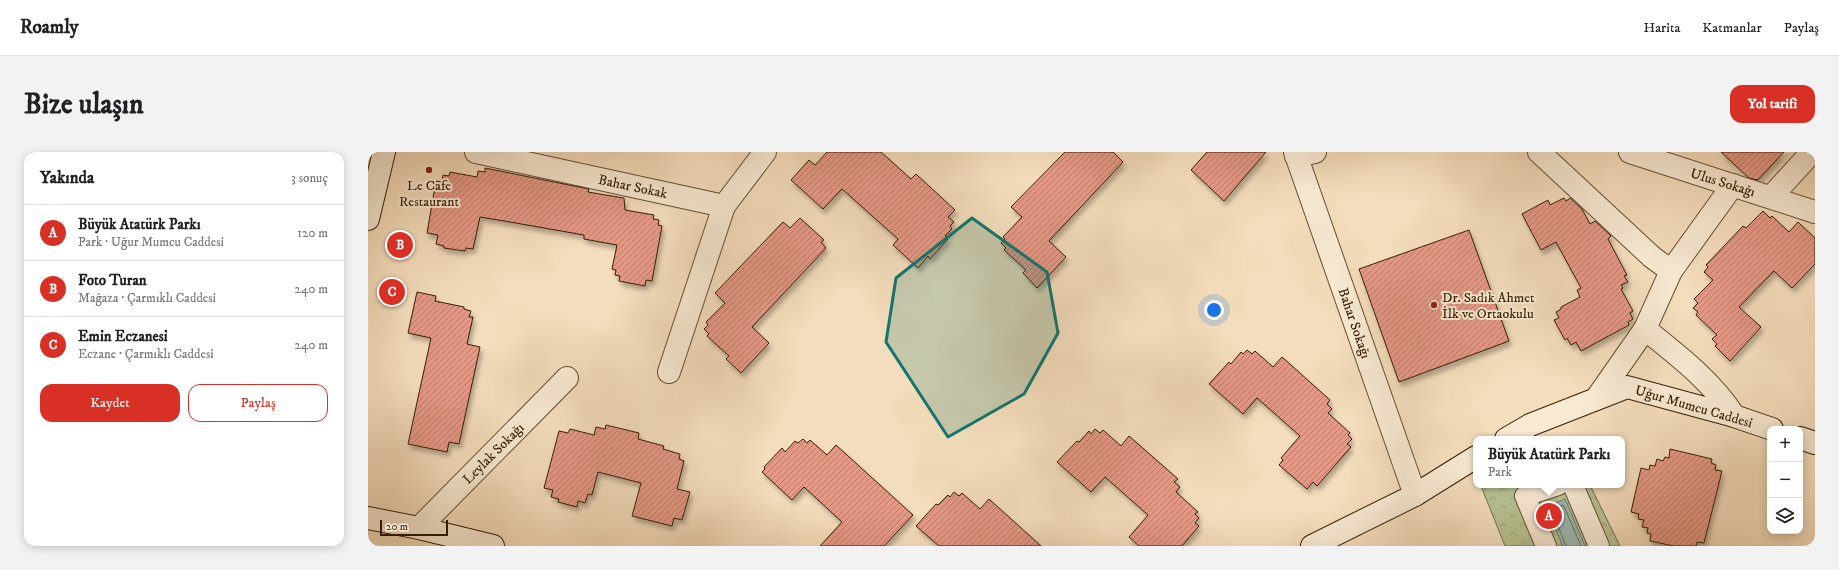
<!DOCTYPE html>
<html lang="tr">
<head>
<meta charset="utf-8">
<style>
	body { margin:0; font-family:"IM FELL DW Pica",serif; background:#f2f2f2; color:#202124 }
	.controls { position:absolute; right:12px; bottom:12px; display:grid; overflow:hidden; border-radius:8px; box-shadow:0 2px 10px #0003 }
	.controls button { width:36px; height:36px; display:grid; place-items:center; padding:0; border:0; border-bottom:1px solid #e0e0e0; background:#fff; color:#202124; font:20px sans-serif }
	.scale { position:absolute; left:12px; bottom:10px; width:68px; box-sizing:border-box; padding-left:4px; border:2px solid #361e00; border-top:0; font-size:11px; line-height:14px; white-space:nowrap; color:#361e00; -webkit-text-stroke:3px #f8e9d3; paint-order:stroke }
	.you { position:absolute; left:846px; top:158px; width:14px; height:14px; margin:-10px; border:3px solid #fff; border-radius:50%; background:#1a73e8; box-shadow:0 0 0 6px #1a73e833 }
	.badge { display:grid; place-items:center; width:26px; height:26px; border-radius:50%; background:#d93025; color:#fff; font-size:13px; font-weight:700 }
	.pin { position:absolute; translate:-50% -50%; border:2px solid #fff; box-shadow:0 1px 4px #0006 }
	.popup { position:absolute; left:1105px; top:284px; width:152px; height:52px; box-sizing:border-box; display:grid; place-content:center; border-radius:8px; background:#fff; filter:drop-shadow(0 1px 3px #0005); font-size:13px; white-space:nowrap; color:#757577 }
	.popup b { font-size:15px; color:#202124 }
	.popup::after { content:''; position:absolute; left:50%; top:100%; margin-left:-8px; border:8px solid transparent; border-top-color:#fff }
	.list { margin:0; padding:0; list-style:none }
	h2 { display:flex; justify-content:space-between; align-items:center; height:52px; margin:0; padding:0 16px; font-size:17px }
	h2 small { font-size:13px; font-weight:400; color:#757577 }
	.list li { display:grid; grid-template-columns:26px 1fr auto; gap:12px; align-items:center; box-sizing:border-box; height:56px; padding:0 16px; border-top:1px solid #e0e0e0 }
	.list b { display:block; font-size:15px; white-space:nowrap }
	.list p { margin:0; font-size:13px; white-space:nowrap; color:#757577 }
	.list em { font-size:13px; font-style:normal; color:#757577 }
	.actions { display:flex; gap:8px; padding:12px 16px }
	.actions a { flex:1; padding:9px 0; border:1px solid #d93025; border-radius:12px; text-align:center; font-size:14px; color:#d93025 }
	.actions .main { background:#d93025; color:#fff }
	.icon { flex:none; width:22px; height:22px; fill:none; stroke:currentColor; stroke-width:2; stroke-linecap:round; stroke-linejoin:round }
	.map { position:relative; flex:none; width:1447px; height:394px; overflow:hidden; border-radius:12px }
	header { display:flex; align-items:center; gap:24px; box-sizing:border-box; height:56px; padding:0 20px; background:#fff; border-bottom:1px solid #e0e0e0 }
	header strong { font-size:19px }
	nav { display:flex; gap:22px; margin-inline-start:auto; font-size:14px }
	.intro { display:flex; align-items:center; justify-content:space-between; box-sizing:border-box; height:96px; padding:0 24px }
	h1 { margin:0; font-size:28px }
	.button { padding:10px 18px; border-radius:12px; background:#d93025; color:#fff; font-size:14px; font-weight:700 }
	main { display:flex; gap:24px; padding:0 24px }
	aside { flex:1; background:#fff; border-radius:12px; box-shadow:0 2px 10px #0003 }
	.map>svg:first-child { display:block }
</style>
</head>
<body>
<header>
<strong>Roamly</strong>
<nav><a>Harita</a><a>Katmanlar</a><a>Paylaş</a></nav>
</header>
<div class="intro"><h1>Bize ulaşın</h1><a class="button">Yol tarifi</a></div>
<main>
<aside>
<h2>Yakında<small>3 sonuç</small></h2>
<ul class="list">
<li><span class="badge">A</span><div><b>Büyük Atatürk Parkı</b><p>Park · Uğur Mumcu Caddesi</p></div><em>120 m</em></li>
<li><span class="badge">B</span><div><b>Foto Turan</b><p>Mağaza · Çarmıklı Caddesi</p></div><em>240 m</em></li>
<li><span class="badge">C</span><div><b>Emin Eczanesi</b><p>Eczane · Çarmıklı Caddesi</p></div><em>240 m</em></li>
</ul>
<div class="actions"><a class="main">Kaydet</a><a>Paylaş</a></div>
</aside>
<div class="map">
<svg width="1447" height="394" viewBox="0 0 1447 394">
	<defs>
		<pattern id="park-crowns" width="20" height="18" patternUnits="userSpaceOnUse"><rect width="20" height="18" fill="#b8c293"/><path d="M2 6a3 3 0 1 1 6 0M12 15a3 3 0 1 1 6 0" fill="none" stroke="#9fa67d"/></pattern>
		<pattern id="building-hatch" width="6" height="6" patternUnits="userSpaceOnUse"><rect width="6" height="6" fill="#e49987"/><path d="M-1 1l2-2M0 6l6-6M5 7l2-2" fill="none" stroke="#ba7c6c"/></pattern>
		<filter id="shadow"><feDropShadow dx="2.5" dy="4.5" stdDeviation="2" flood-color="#0004"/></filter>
	</defs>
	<rect width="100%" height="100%" fill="#f4ddbc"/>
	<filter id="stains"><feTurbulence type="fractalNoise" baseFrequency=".005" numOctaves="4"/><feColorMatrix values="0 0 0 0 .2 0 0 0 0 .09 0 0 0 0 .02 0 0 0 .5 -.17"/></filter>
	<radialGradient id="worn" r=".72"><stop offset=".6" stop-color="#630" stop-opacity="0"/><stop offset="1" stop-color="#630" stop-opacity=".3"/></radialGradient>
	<!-- park -->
	<path fill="url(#park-crowns)" stroke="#77704a" d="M1117,333H1222L1252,394H1137L1113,334Z"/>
	<!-- water -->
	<path fill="#9cbbb2" stroke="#737c6b" d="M1197,347L1217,394H1195L1178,355Z"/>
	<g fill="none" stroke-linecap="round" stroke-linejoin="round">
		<!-- shore -->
		<path stroke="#696c59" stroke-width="1" d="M1198,394L1184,359L1194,353L1196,354L1213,394"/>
	</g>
	<!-- building -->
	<g fill="url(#building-hatch)" stroke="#361e00" filter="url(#shadow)">
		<path d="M459,0H513L543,27L548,22L587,58L580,65L586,70L582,74L584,77L577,84L580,87L562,107L560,104L550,116L525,93L530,87L474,37L455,57L423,28L441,8L447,13Z"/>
		<path d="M697,0H745L755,10L681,89L698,105L669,136L655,121L658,118L636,98L638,96L633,91L637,87L635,85L654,65L643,55Z"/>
		<path d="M839,0H898L856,49L823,18Z"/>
		<path d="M1353,0H1416L1390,28L1381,26Z"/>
		<path d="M117,16L221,37L220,40L256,46L257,58L286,63L285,67L291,68L290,73L294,74L284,129L278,128L277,134L251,129L252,124L247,123L248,118L244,117L249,93L216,87V83L142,70L112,65L105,97L98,96L97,99L76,96V94L68,92L70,83L59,81L68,29L74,30L75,23L81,24L82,20L109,25L110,19L117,20Z"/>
		<path d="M1196,46L1198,49L1202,46L1214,57L1222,72L1227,69L1243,84L1240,87L1259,123L1256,124L1260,130L1253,133L1255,136L1253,137L1265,159L1262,161L1265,167L1260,170L1261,173L1213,199L1208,190L1203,193L1199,186L1197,188L1186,168L1191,166L1188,160L1193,157V155L1212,145L1209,138L1213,136L1188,90L1173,98L1154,62L1180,48L1182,53Z"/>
		<path d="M1395,59L1402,66L1404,64L1421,80L1430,70L1447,86V112L1424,136L1406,119L1371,155L1393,175L1362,209L1347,194L1349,192L1344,187L1349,183L1328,163L1330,160L1325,156L1330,151L1326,147L1345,128L1336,120L1340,115L1338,113L1375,74L1378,76Z"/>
		<path d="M432,66L456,88L453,90L458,96L384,175L401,191L373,221L358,207L361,204L339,184L341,182L336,177L340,173L338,170L357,151L347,141L415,70L422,76Z"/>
		<path d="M1101,78L1141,189L1031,230L991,117Z"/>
		<path d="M49,140L68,144L67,149L96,155V157L103,159L101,165H105L99,192L112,195L91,292L81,290L79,300L40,292L63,186L40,181Z"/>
		<path d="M879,198L884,202L887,199L905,215L914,205L962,248L959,252L964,257L960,261L982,281L980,283L984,287L979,292L983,295L949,334L945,330L939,337L911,313L915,308L913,306L932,284L889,246L875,262L841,232L861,210L863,212L873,200L875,202Z"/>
		<path d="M238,273L271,281L270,287L296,294L295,297L312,302L311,307L316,309L309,337L322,340L314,368L306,366L304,374L264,364L273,331L230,320L224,343L220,342L217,351L210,349L209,355L190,350L191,347L183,345L185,338L176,336L191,279L200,281L202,277L226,283L228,275L237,277Z"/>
		<path d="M727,277L732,281L735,278L753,294L761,284L810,327L806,330L812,335L808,340L830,360L827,362L831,366L827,371L831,374L814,394H771L761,385L780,363L737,325L723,340L689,310L709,289L711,290L721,279L723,282Z"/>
		<path d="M435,287L439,291L442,288L459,303L468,293L545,363L516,394H452L474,370L436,335L424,348L394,320L397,317L396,315L414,296L417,300L427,289L430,291Z"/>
		<path d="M1302,297L1344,307L1343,311L1348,313L1347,318L1354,319L1336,391L1329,390L1328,394H1306L1282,389L1283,382L1279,381L1280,376L1274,375L1276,368L1270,367L1271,362L1263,360L1273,316L1281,318L1282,313L1287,314L1289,307L1295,309L1297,305L1301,306Z"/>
		<path d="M586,340L591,344L594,341L612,357L621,347L673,394H571L548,374L568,352L570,353L580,343L582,345Z"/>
	</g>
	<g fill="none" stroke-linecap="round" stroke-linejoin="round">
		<!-- pedestrian casing -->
		<g stroke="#664e2f" stroke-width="22">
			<g id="pedestrian">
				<path d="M1205,333L1231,394"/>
				<path d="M1178,394L1157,344L1190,333"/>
			</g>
		</g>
		<!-- minor casing -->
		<g stroke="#664e2f" stroke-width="24">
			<g id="minor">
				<path d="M108,0L356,54L397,0"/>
				<path d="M927,0L1047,343"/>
				<path d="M1171,0L1284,105L1303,119L1277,177C1308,202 1345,230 1366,264"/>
				<path d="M1262,0L1447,60"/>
				<path d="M928,4L947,0"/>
				<path d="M1403,45L1444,0"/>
				<path d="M1303,119L1365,33"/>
				<path d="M301,220L356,54"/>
				<path d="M1228,247L1277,177"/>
				<path d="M51,376L199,226"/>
			</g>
		</g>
		<!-- secondary casing -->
		<g stroke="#361e00" stroke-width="24">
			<g id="secondary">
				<path d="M0,67L16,0"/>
				<path d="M1432,286L1447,291"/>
				<path d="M1138,287L1162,273L1259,235L1366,264L1404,277"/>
				<path d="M0,366L51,376L125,394"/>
				<path d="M944,394L1047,343L1108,305"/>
			</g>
		</g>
		<!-- pedestrian -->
		<use href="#pedestrian" stroke="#f8e9d3" stroke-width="20"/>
		<!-- minor -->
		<use href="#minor" stroke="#f8e9d3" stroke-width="22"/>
		<!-- secondary -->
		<use href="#secondary" stroke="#f8e9d3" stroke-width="22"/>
	</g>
	<!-- marked area -->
	<path fill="#0f766e" fill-opacity="0.2" stroke="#0f766e" stroke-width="3" stroke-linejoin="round" d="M604,66L679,120L690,181L656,242L580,285L518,190L528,126Z"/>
	<!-- markers -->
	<g fill="#8f2418" stroke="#f8e9d3" stroke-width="1.5">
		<circle cx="61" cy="18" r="4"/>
		<circle cx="1066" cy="153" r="4"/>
	</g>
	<g text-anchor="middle" stroke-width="4" stroke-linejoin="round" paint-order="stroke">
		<!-- street labels -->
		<g font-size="14" fill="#361e00" stroke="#f8e9d3">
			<text transform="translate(1355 30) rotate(17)" y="5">Ulus Sokağı</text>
			<text transform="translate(265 34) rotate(12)" y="5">Bahar Sokak</text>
			<text transform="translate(987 171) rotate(71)" y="5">Bahar Sokağı</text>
			<text transform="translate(1326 254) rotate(16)" y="5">Uğur Mumcu Caddesi</text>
			<text transform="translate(125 301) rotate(-45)" y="5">Leylak Sokağı</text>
		</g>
		<!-- poi labels -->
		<g font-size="14" fill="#361e00" stroke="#f8e9d3">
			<text x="61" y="38">Le Cafe<tspan x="61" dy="16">Restaurant</tspan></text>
			<text x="1074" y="150" text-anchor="start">Dr. Sadık Ahmet<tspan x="1074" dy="16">İlk ve Ortaokulu</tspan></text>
		</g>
	</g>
	<rect width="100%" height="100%" filter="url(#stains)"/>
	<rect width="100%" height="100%" fill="url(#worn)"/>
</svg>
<div class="controls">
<button>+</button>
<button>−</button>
<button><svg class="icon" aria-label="layers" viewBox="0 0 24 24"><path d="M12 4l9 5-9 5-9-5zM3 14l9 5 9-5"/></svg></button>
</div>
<div class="scale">20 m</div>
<div class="you"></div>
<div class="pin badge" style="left:1181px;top:364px">A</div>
<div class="popup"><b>Büyük Atatürk Parkı</b>Park</div>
<div class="pin badge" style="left:32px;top:93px">B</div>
<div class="pin badge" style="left:24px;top:140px">C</div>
</div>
</main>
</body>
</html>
